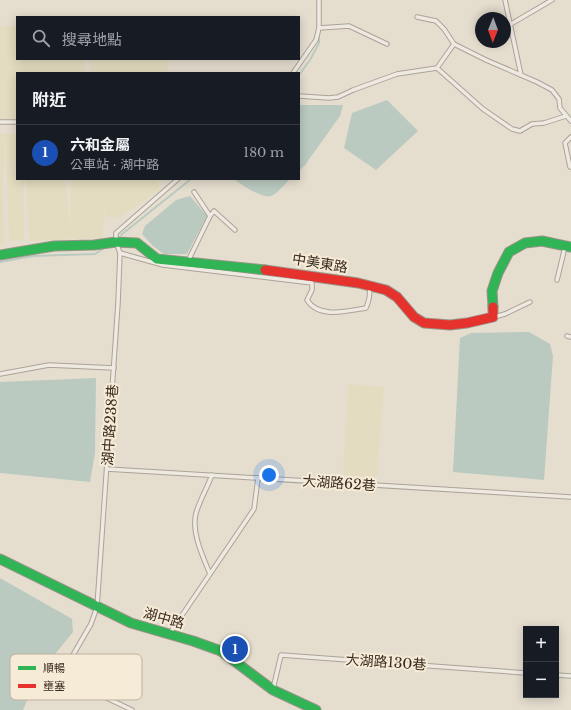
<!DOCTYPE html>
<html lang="zh-TW">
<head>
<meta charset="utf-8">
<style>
	body { margin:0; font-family:"Libre Baskerville","Noto Sans TC",serif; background:#20242c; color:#f1f3f6 }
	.controls { position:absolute; right:12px; bottom:12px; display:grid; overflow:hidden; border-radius:0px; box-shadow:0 2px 10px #0003 }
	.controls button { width:36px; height:36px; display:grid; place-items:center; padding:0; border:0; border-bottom:1px solid #363941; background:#171b24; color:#f1f3f6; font:20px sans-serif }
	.compass { position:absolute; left:475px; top:12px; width:36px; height:36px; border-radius:50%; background:#171b24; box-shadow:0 2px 10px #0003; rotate:181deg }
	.you { position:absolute; left:269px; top:475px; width:14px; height:14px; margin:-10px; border:3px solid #fff; border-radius:50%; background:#1a73e8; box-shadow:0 0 0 6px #1a73e833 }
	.badge { display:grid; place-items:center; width:26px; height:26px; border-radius:50%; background:#766a5d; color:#fff; font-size:13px; font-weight:700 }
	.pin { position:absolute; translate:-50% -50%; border:2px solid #fff; box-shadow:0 1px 4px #0006 }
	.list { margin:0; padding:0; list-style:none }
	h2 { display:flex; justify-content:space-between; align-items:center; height:52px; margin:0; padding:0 16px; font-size:17px }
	h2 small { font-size:13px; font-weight:400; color:#9ea1a6 }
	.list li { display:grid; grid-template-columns:26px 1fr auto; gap:12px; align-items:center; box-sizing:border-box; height:56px; padding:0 16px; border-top:1px solid #363941 }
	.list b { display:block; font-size:15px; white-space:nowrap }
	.list p { margin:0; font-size:13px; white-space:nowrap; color:#9ea1a6 }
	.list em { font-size:13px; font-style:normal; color:#9ea1a6 }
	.icon { flex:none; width:22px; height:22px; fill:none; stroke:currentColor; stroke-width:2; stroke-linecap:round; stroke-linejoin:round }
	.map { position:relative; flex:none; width:571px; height:710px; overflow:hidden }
	.search { position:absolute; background:#171b24; box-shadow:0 2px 10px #0003; left:16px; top:16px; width:284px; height:44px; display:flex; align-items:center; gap:10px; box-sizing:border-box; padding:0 14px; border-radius:0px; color:#9ea1a6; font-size:15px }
	.panel { position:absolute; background:#171b24; box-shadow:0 2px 10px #0003; left:16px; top:72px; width:284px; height:108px; border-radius:0px }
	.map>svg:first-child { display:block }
</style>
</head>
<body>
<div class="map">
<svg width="571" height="710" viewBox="0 0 571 710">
	<rect width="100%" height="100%" fill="#e5decf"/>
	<!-- farmland -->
	<g fill="#e4dcc0">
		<path d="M0,26H17V59H85V73H17V122L0,123Z"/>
		<path d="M89,59H169L168,73H90Z"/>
		<path d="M6,133L17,134V179H24V240L9,241L6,140L3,183L4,246H0V134Z"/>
		<path d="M26,179H63V183H66L70,233L71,179H157L160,190L117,219L105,216L104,199L103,238L29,241Z"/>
		<path d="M348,384L384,387L377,477L343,475Z"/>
	</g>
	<!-- water -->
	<g fill="#bacac0">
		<path d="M387,100L418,131L376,170L344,148L352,113Z"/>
		<path d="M299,105H343L340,116L305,165L299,171Z"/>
		<path d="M234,179H290C285,184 277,194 271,196C263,199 241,185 234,179Z"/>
		<path d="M190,196L207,216L187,254H164L153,246L142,234L145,226L176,200Z"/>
		<path d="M529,332L550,344L553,356L544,480L453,472L460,338L471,333Z"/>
		<path d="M96,378L95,453L90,482L0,473V382Z"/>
		<path d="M0,578L72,619L73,632L38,675L23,710H0Z"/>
	</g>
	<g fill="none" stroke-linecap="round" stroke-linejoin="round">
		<!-- stream -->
		<g stroke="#bacac0" stroke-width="2">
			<path d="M299,75L310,60L319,43V34"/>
			<path d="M121,235L191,179"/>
			<path d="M0,262L33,256L95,254L106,247"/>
		</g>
		<!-- lane casing -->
		<g stroke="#aba398" stroke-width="5.5">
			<g id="lane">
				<path d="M505,0L521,75"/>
				<path d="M417,17L436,21L444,29L454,44L486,60L537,82L552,90L559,99L560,108L571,121"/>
				<path d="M511,24L552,0"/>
				<path d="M319,28L349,26L387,44"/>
				<path d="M454,44L437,68L483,109L512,129L520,131L532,124L544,123L566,116"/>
				<path d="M293,73L316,40L319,28V0"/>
				<path d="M299,96L329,98L338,97L353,90L397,74L437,68"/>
				<path d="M0,122H17"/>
				<path d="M570,167L565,143L571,137"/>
				<path d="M210,216L214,211L235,230"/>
				<path d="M120,253L163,265L312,283V290L307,300C319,319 348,311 366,308C369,301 371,295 369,287"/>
				<path d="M188,261L210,216L194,192"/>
				<path d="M557,280L565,247"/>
				<path d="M494,317L505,314L530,302"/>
				<path d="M567,336L571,337"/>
				<path d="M0,374L49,365L114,368"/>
				<path d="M107,469L571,497"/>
				<path d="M210,574C203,557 191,532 196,513C200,500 207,488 212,475"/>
				<path d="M170,633L254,509L258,478"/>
				<path d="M556,675L571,676"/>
				<path d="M273,689L281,655L526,673"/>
				<path d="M132,710L65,678L62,674L91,624L97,607L118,303L120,253L116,242V233L178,179"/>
			</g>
		</g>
		<!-- fast casing -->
		<g stroke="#9a9388" stroke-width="11">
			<g id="fast">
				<path d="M0,255L54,246L94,245L116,242L137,243L157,259L265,270"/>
				<path d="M493,307L492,291L498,273L509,252L525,243L542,241L571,247"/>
				<path d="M0,559L131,623L193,641L221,651L273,690L316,710"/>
			</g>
		</g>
		<!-- jam casing -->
		<g stroke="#9a9388" stroke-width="11">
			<path id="jam" d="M265,270L358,283L386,290L397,297L414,317L424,323L450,325L467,323L493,317V307"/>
		</g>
		<!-- lane -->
		<use href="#lane" stroke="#eee9e1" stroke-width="3.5"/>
		<!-- fast -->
		<use href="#fast" stroke="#30b455" stroke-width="9"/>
		<!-- jam -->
		<use href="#jam" stroke="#e5322d" stroke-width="9"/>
	</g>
	<g text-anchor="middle" stroke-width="4" stroke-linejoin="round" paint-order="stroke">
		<!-- street labels -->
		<g font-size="14" fill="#3a2b20" stroke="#f6ebd6">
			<text transform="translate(320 263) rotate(9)" y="5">中美東路</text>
			<text transform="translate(110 425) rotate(-86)" y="5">湖中路238巷</text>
			<text transform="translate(339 483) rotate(4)" y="5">大湖路62巷</text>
			<text transform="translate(164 618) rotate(16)" y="5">湖中路</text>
			<text transform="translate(386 662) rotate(4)" y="5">大湖路130巷</text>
		</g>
	</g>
	<!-- legend -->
	<rect x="10" y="654" width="132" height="46" rx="6" fill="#f6ebd6" stroke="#beb19f" stroke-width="1"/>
	<rect x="18" y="666" width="18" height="4" fill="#30b455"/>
	<rect x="18" y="684" width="18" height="4" fill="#e5322d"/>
	<g font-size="11" fill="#3a2b20">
		<text x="43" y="672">順暢</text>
		<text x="43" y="690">壅塞</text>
	</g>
</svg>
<div class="controls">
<button>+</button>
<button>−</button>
</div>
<svg class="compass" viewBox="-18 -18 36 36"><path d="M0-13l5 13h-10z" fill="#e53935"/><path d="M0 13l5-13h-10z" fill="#9ea1a6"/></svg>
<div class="you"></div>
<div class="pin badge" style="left:235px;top:649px;background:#1a4fb4">1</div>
<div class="search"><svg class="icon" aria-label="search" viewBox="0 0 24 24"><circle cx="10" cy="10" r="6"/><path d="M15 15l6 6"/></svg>搜尋地點</div>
<section class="panel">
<h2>附近<small></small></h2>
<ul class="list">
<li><span class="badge" style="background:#1a4fb4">1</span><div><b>六和金屬</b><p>公車站 · 湖中路</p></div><em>180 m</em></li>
</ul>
</section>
</div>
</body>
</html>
